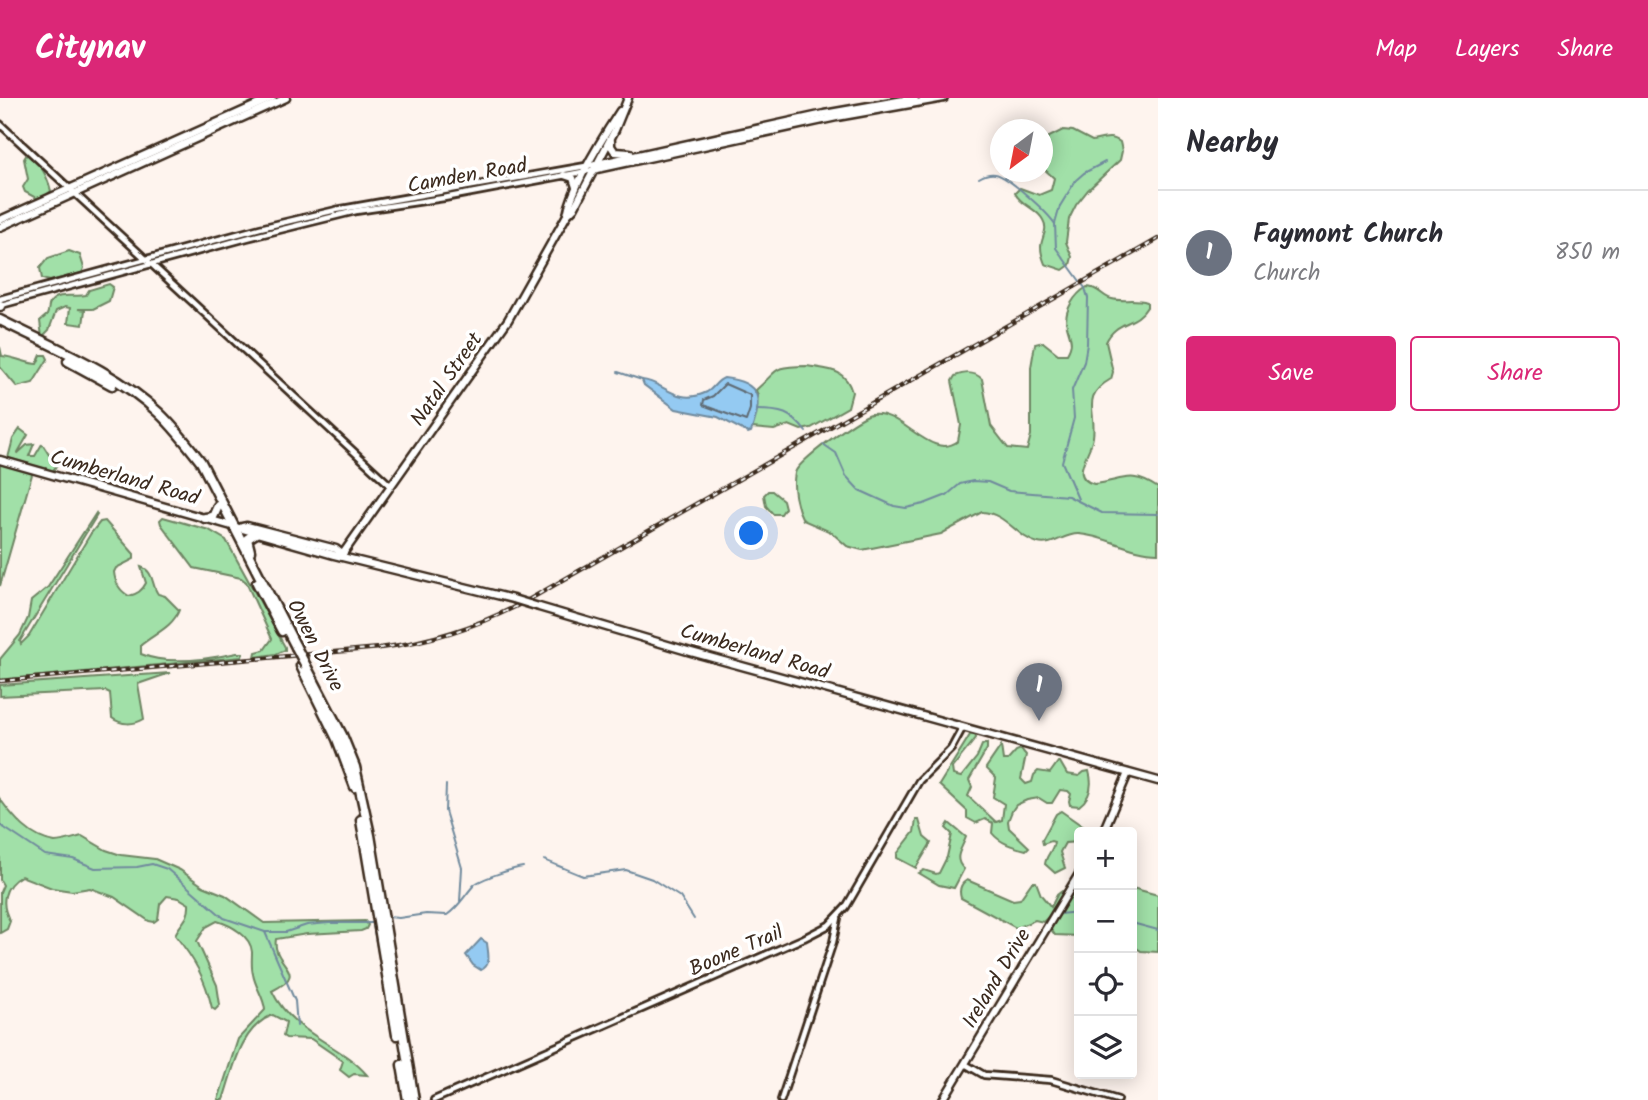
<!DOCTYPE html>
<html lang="en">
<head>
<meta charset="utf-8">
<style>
	body { margin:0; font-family:Kalam,sans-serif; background:#f2f2f3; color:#2b2b33 }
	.controls { position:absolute; right:21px; bottom:21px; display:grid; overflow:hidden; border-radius:7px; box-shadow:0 4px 18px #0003 }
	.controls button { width:63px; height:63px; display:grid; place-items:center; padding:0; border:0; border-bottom:2px solid #e1e1e2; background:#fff; color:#2b2b33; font:35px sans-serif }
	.compass { position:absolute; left:990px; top:21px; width:63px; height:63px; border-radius:50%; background:#fff; box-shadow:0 4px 18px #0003; rotate:212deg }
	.you { position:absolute; left:752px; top:436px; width:24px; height:24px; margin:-18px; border:5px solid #fff; border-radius:50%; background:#1a73e8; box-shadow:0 0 0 10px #1a73e833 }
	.badge { display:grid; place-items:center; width:46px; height:46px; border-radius:50%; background:#db2777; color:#fff; font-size:23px; font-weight:700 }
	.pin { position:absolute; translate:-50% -58px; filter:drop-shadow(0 2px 4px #0008) }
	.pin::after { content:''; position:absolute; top:37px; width:24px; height:21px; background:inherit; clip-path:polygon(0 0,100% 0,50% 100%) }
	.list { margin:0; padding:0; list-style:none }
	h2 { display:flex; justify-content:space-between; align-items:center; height:91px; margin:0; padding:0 28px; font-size:30px }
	h2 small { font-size:23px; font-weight:400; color:#7c7c81 }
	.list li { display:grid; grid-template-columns:46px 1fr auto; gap:21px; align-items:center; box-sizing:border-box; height:126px; padding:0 28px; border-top:2px solid #e1e1e2 }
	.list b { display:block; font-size:26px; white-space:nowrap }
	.list p { margin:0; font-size:23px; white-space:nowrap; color:#7c7c81 }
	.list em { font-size:23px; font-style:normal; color:#7c7c81 }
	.actions { display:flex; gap:14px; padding:21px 28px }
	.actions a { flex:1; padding:16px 0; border:2px solid #db2777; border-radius:7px; text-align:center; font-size:24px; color:#db2777 }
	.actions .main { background:#db2777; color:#fff }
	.icon { flex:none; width:38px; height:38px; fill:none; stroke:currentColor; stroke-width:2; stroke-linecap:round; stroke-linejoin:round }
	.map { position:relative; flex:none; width:1158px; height:1002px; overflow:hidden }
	header { display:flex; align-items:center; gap:42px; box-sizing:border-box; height:98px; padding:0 35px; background:#db2777; color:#fff }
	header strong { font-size:33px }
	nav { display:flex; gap:38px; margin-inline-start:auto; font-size:24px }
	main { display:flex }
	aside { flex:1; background:#fff }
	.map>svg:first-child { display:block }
</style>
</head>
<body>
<header>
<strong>Citynav</strong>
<nav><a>Map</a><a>Layers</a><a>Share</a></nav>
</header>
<main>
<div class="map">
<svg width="1158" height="1002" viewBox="0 0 1158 1002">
	<rect width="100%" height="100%" fill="#fef4ee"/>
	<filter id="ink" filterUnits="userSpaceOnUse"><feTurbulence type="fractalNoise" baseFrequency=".0143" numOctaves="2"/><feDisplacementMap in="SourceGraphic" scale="14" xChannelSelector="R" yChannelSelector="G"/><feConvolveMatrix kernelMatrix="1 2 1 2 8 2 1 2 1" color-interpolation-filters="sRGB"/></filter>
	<g filter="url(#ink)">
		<!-- green -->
		<g fill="#a1e0a8" stroke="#6e8563" stroke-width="2">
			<path d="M1063,32L1073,33L1092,43C1103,41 1111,37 1120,44L1122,53L1120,62L1088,92L1076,107L1069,121L1066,144L1072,159L1070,167L1063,172L1045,166C1043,161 1041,155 1041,149C1041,140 1049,132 1043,122C1037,110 1021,108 1015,95L1020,90L1039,97L1051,92L1054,80L1043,70V42Z"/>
			<path d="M27,56C41,66 47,77 51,93L45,98L36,100L25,94L23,89L28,81L24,61Z"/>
			<path d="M69,153L80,157L84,170L82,175L50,183L42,181L40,170L48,160Z"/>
			<path d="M109,186L113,189L109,203L93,211H78L85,212L83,227L68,225L70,210L65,209L56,213L49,232L42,239L40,223L47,217C49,213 48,208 50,205C58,193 75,200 86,197L89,192Z"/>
			<path d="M1087,189C1099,189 1102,199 1112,201C1123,204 1135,200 1147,204V209C1136,228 1116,222 1106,244L1113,274L1111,281C1080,299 1097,312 1093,339C1091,355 1068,379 1094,386C1123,383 1130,371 1158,390V455C1131,455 1106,438 1079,436C1065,435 1052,449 1038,445C1016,439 1006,415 982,414L941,436L862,452L847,448L831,434L803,422C796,409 792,389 795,375C797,364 860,318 871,316C902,311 931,364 958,343L961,327L952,283L955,278C965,274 974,273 982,281L991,328L1008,350L1027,352L1031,337V269L1035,246L1043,244L1058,256H1067C1074,244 1070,240 1067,228C1063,213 1075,196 1087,189Z"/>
			<path d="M0,249L2,258C15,259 28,266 37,266L41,257H46L48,261L33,285L17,289L0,269Z"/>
			<path d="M807,268C829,272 845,270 852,294L848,309L811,330L801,332L789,327L774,332L752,330L758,298L756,292C781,270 770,269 807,268Z"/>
			<path d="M20,331L28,337L17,356L27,347L34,346L29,358H35L42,346C44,348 55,367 56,368L53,373L8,360L13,341Z"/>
			<path d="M0,365L33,373L0,488Z"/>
			<path d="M768,393H772L783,402L785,410L781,416H773L766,408L764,397Z"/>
			<path d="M96,415L97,417L20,543L21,546L29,538L91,435L100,424L105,423L134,456V461L116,470L114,474C115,485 120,493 129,498C137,496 142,493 146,485L141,469C155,474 151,487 158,496L165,498L179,512C173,529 154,536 141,547V556C168,568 209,561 237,555H243L242,559L0,582V561L20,537L28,520L31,503L48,489Z"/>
			<path d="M163,419L209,432L226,442L285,549V552L276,556L255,559L256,554L264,552L272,541L246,484L241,480L194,470L161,426L160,422Z"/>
			<path d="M170,575L138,586L144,621C134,627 121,627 112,620L110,595L106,593L0,598V587Z"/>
			<path d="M970,637H975L976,640L952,670L953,677L961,679L977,659L982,647L987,645V651L969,682L972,689L968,698L996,724L1002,722L1004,706L993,699L996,680L986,670L1001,648L1003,662H1008L1016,653L1021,651L1026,657L1021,681L1026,686L1032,684L1034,677L1038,673L1050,675L1058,664H1060L1067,676L1079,678L1084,674L1089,673C1093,687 1091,699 1079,708L1070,707L1069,703L1071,696L1068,693L1060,692L1052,705H1047L1039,700L1027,702L1016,707L1012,713L1008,723L1009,730L1029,749L1026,752C1013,749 1000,745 992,735L993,725L985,721L976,725L967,720V713L939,687Z"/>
			<path d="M0,701C13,719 31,741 55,744C63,744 74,740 82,738L106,752L121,757L155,761L180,772L203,788L225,797L264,825L365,823L368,827L366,831L361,833L307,836L276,841C271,868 312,873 272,893C293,937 340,945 367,977L354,976L349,979L340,972L343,963L311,941L286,940L283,938L286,924L273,917C240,929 233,973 223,1002H218L238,941L265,912C264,899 255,889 253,876C251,869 252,861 252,854C251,838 231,827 217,823L206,829L197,843L217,887L220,907L215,912L212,910C205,879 194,861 175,837C180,825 190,821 189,806L179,800L167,798L160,806L158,821L154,824L149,823L114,799L90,790L72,793L52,790L21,778C3,788 0,806 10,823L7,831L0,835V794L3,787L0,782Z"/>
			<path d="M1061,713L1091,734H1079V744L1065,745L1060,754L1065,770L1055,775L1045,766C1046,757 1053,753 1054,744L1051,743L1043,746L1042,742L1056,716Z"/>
			<path d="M916,722H919L924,739L931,745L916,770L897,760V756L914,734Z"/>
			<path d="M949,725L966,739C962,751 952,760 964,771L954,790L939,787L919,775L924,772L936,776L939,775L947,759L952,736L946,730Z"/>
			<path d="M967,782L1013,802L1020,801L1032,784H1036L1041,797L1051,809L1057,797L1062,793L1079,796V838L1055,837L1050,830L1049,818L1043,824L1035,822L1016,830L961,800C959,793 960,786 967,782Z"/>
			<path d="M1132,790L1158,797V854L1141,853L1132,847Z"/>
		</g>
		<!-- water -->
		<g fill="#94caf2" stroke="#708a9d" stroke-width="2">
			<path d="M724,280C762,284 763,302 751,334L748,335L718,319L676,311L644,287L642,282C663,283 676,309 707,294C714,290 716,283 724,280Z"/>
			<path d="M481,841L487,845C488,856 492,867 481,872L473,867L466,857Z"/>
		</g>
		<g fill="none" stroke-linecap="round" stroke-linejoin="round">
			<!-- shore -->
			<path stroke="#5f6a73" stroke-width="2" d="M725,286L750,297V311L746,323L703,307L704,302L713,298Z"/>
			<!-- stream -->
			<g stroke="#708a9d" stroke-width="2">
				<path d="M979,80C984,77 988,75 995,76C1008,78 1047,114 1055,126"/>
				<path d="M618,274L642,282"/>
				<path d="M756,312C781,312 791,314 806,334"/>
				<path d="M823,346L836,355L846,378L859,392L894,408L906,410L924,406L947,397L960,386L973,383L988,384L1009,393L1068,398L1102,415L1158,416"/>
				<path d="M1078,401L1062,364L1074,320L1072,292L1084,264L1087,246L1088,200L1085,190L1056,150L1055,126L1060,108L1076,82L1084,75L1105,64"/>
				<path d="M446,687L445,713L462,770L460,803"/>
				<path d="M0,727L45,757L73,761L95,770L137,769L152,766L167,771L224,820L265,834H286L307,827L329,825H373"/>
				<path d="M544,762L583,778L626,772L652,781L680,799L694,821"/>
				<path d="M1059,816L1079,814"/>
				<path d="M388,819L399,820L426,816L447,817C459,809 465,797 474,787C480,781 514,770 523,769"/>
				<path d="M1132,825L1158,832"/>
				<path d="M373,827L378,854"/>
				<path d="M265,834L295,903L297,928"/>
			</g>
			<!-- minor casing -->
			<g stroke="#3b2a1e" stroke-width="10">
				<g id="minor">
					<path d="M0,26L391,388"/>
					<path d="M0,201L260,130L336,112L597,66"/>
					<path d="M1,207L247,140L356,113L444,100L593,72"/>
					<path d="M965,966L984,977L1051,982L1118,1002"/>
					<path d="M434,1002L804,840L829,827L846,809L919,683L951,651L963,629"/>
					<path d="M781,1002L833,844L838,820"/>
				</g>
			</g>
			<!-- major casing -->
			<g stroke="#3b2a1e" stroke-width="11">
				<g id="major">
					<path d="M611,43V48L615,54L630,55"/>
					<path d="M597,66L824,16L915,0"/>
					<path d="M593,72L837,19L944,0"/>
					<path d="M564,77L573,80L576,89"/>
					<path d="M567,117C572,88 603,39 620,13"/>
					<path d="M0,122L272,0"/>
					<path d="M0,129L286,0"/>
					<path d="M0,362L334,457L513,501"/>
					<path d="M242,429L247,428L336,451L342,456"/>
					<path d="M342,457L508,222L567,117L574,110L615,32L628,0"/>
					<path d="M539,509L691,554L1158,683"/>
					<path d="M1103,734L1128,675"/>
					<path d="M943,1002L1079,776"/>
				</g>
			</g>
			<!-- highway casing -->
			<g stroke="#3b2a1e" stroke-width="13">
				<g id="highway">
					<path d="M0,208V207"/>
					<path d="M0,222C53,249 115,273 159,315C175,330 188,347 201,364L296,549"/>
					<path d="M68,263L112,287"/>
					<path d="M205,420L213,419L218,408"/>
					<path d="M250,453L247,441L256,435"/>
					<path d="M257,485L282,533"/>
					<path d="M301,568L337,641L355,689"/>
					<path d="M306,568L342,637L355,669L370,737L414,1002"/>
					<path d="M361,722L397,937"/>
					<path d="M402,967L408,1002"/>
				</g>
			</g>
			<!-- minor -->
			<use href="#minor" stroke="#fff" stroke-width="4.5"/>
			<!-- major -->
			<use href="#major" stroke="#fff" stroke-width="6"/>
			<!-- highway -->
			<use href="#highway" stroke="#fff" stroke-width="8"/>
			<!-- rail casing -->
			<g stroke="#3b2a1e" stroke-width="4.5">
				<path id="rail" d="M0,583L380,550C435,543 482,527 530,501L1158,141"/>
			</g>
			<!-- rail -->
			<use href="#rail" stroke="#fff" stroke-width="2" stroke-dasharray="5" stroke-linecap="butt"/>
			<!-- major-bridge casing -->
			<g stroke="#3b2a1e" stroke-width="11" stroke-linecap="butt">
				<path id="major-bridge" d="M513,501L539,509"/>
			</g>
			<!-- highway-bridge casing -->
			<g stroke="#3b2a1e" stroke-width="13" stroke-linecap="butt">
				<path id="highway-bridge" d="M296,549L306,568"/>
			</g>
			<!-- major-bridge -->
			<use href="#major-bridge" stroke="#fff" stroke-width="6"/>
			<!-- highway-bridge -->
			<use href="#highway-bridge" stroke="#fff" stroke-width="8"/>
		</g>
	</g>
	<g text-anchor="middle" stroke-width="7" stroke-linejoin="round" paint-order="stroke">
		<!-- street labels -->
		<g font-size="21" fill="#3b2a1e" stroke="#fff">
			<text transform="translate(467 77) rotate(-10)" y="7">Camden Road</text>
			<text transform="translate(446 281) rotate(-55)" y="7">Natal Street</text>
			<text transform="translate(125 379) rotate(16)" y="7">Cumberland Road</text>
			<text transform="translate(316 547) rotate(63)" y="7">Owen Drive</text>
			<text transform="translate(755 553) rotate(16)" y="7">Cumberland Road</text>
			<text transform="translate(736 852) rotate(-23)" y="7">Boone Trail</text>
			<text transform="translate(996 880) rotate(-59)" y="7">Ireland Drive</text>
		</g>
	</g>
</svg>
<div class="controls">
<button>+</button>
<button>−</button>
<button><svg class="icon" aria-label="locate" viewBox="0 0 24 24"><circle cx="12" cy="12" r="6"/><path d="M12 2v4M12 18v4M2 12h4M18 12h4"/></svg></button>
<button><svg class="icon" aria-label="layers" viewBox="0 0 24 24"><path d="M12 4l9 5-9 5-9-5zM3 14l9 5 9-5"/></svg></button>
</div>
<svg class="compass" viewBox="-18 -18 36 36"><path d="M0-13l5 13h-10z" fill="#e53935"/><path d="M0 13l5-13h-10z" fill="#7c7c81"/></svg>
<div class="you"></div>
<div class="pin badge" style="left:1039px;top:623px;background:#6b7280">1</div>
</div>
<aside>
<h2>Nearby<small></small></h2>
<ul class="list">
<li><span class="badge" style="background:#6b7280">1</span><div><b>Faymont Church</b><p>Church</p></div><em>850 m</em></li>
</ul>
<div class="actions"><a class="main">Save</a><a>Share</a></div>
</aside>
</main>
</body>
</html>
